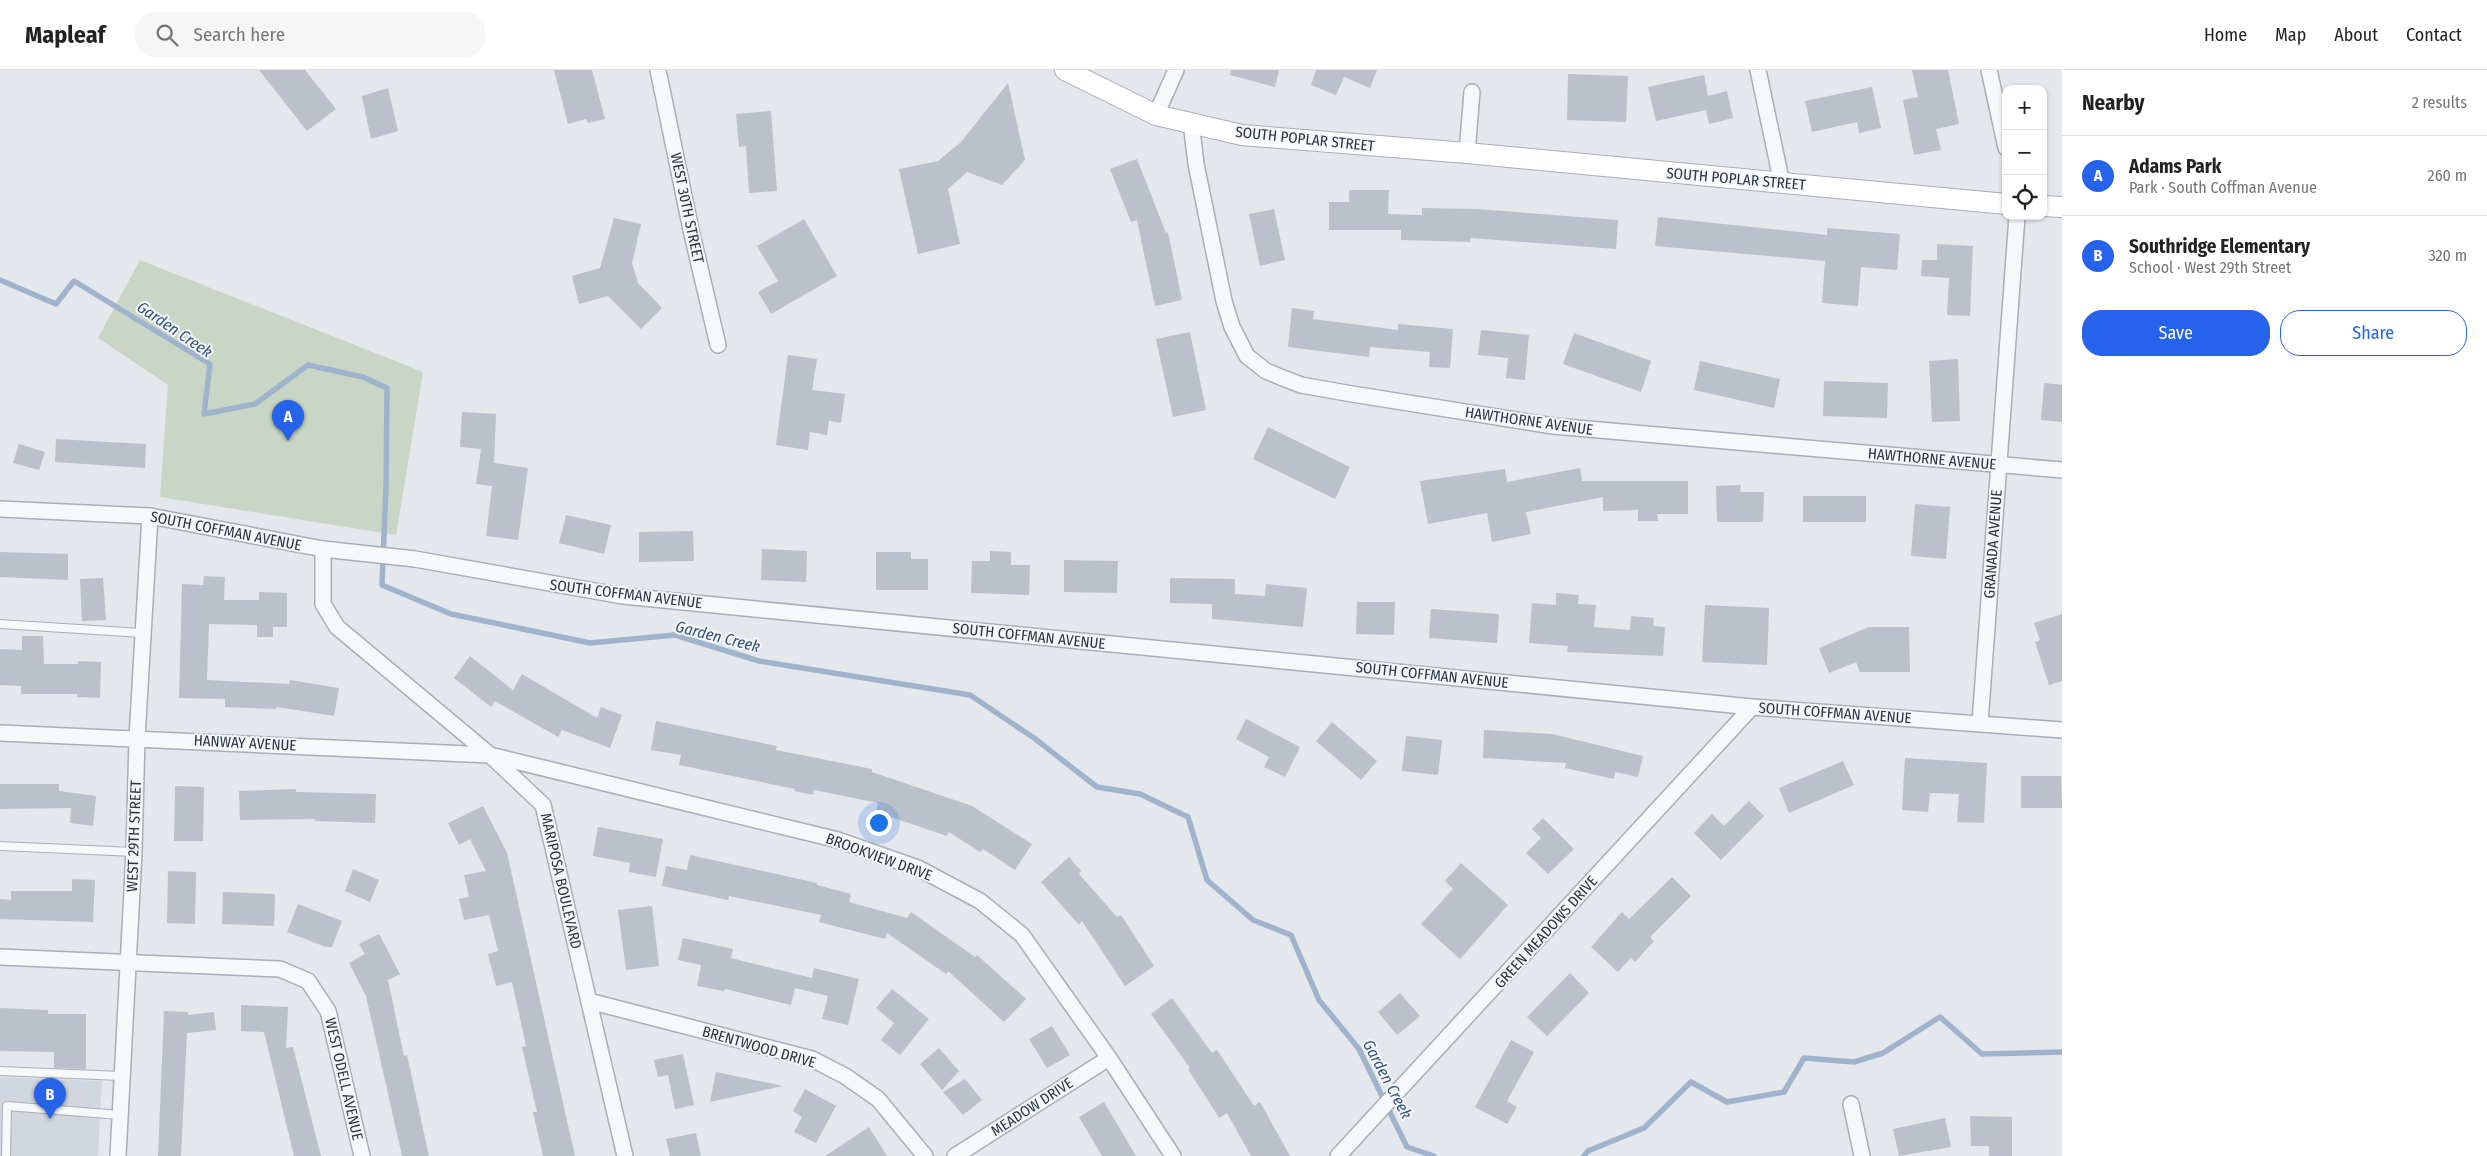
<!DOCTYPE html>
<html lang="en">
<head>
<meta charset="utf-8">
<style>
	body { margin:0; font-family:"Fira Sans Condensed",sans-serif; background:#f6f6f6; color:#222 }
	.controls { position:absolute; right:15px; top:15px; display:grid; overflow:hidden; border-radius:10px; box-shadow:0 1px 4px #0004 }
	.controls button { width:45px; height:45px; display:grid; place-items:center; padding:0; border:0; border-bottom:1px solid #e0e0e0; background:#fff; color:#222; font:25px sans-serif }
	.you { position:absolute; left:878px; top:752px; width:18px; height:18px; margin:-12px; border:4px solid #fff; border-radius:50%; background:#1a73e8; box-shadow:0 0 0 8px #1a73e833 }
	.badge { display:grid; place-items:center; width:32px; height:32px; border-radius:50%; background:#2563eb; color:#fff; font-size:16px; font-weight:700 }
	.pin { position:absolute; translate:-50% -41px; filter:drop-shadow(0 1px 2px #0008) }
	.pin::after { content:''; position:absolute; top:26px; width:18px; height:15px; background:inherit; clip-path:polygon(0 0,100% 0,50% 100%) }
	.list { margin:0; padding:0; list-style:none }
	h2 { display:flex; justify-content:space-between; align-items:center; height:65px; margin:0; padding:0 20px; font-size:21px }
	h2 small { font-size:16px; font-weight:400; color:#767676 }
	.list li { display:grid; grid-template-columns:32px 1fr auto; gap:15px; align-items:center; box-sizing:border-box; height:80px; padding:0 20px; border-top:1px solid #e0e0e0 }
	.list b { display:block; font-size:19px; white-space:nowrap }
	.list p { margin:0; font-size:16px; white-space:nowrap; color:#767676 }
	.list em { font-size:16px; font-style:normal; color:#767676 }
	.actions { display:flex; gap:10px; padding:15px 20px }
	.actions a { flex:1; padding:11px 0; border:1px solid #2563eb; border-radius:20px; text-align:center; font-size:18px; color:#2563eb }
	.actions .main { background:#2563eb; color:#fff }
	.icon { flex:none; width:28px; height:28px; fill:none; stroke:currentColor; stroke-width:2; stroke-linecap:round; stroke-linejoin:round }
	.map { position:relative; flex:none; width:2062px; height:1086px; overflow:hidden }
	header { display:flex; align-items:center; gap:30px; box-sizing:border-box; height:70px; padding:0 25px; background:#fff; border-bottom:1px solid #e0e0e0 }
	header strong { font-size:24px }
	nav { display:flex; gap:28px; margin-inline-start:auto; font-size:18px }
	.search { width:350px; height:45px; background:#f6f6f6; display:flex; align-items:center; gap:12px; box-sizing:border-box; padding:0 18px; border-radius:20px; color:#767676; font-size:19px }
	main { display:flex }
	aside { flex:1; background:#fff }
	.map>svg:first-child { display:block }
</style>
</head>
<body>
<header>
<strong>Mapleaf</strong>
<div class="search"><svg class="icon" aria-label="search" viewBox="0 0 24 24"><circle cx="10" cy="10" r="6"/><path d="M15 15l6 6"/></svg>Search here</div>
<nav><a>Home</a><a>Map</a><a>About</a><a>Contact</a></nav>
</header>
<main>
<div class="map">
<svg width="2062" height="1086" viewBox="0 0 2062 1086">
	<rect width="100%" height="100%" fill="#e4e7ec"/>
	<!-- built -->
	<path fill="#d2d6de" d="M0,1007L102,1011L98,1086H0Z"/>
	<!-- green -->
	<path fill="#c9d6c5" d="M140,190L423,302L396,465L160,427L168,315L98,268Z"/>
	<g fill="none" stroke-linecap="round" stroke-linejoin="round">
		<!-- stream -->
		<g stroke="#9fb4cc" stroke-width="5.5">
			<path d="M0,210L56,234L74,211L210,294L204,344L255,334L308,295L363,307L387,318L386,416L382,515L451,544L590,573L675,565L759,591L970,625L1034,668L1097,717L1140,724L1188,747L1207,810L1253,850L1291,865L1319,930L1359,979L1407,1077L1434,1086"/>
			<path d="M1584,1086L1588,1081L1644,1058L1691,1012L1727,1032L1784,1022L1804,988L1854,992L1883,983L1940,947L1982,984L2062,982"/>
		</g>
	</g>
	<!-- building -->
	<g fill="#bbc0ca">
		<path d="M259,0H305L336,39L307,61Z"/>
		<path d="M554,0H592L605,49L588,53L586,49L568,54Z"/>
		<path d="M1231,0H1279L1275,17L1230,5Z"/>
		<path d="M1316,0H1377L1370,18L1344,7L1336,25L1311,15Z"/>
		<path d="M1912,0H1948L1959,54L1936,59L1941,80L1914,85L1903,30L1918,27Z"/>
		<path d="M1568,4L1628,6L1626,52L1567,50Z"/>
		<path d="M1704,5L1708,26L1727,21L1733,48L1709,54L1706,40L1656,51L1648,17Z"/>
		<path d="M1008,13L1025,90L1002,115L967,102L948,119L960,174L918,184L899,99L938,91L961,72Z"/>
		<path d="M1872,17L1881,58L1859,63L1857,52L1812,62L1805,31Z"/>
		<path d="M388,18L398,61L371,69L362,26Z"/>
		<path d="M771,41L777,121L749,123L746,76L739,77L736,44Z"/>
		<path d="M1137,89L1166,163L1168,162L1182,230L1155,236L1137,150L1131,152L1110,99Z"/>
		<path d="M1349,120H1389L1388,144L1422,145V138L1477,139L1618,150L1616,179L1471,168L1470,172L1401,170V160H1329V132H1349Z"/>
		<path d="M1274,139L1285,190L1260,196L1249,144Z"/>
		<path d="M1658,147L1827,165V158L1900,164L1897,200L1861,197L1858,236L1822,233L1825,191L1655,176Z"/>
		<path d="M614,148L641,154L632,193L638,213L662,238L641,259L608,226L579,234L572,206L600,198Z"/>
		<path d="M804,149L837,206L771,244L758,222L778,211L757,176Z"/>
		<path d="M1937,174L1973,176L1970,246L1947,245L1949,208L1921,206L1922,190H1937Z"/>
		<path d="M1292,238L1314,241L1313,249L1398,260V254L1453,259L1450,298L1429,297L1430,282L1370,277L1369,287L1288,277Z"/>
		<path d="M1481,260L1529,265L1525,310L1506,308L1508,288L1478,285Z"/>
		<path d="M1190,262L1206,340L1173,347L1156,269Z"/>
		<path d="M1574,263L1651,291L1641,322L1563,294Z"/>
		<path d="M788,285L817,289L812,320L845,324L841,353L829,351L827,365L810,362L808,380L776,375Z"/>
		<path d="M1958,289L1960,351L1932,352L1929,291Z"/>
		<path d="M1700,291L1780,309L1774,338L1694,320Z"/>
		<path d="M1824,311L1888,313L1887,348L1823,346Z"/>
		<path d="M2044,313L2062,315V352L2041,350Z"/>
		<path d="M462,342L496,344L494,393L528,398L518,470L486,466L492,416L476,414L481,379L460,377Z"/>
		<path d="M1268,357L1350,397L1335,429L1253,389Z"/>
		<path d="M56,369L146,374L145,398L55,392Z"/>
		<path d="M19,374L45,382L39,400L13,393Z"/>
		<path d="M1580,398L1582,411H1688V444H1657L1658,451H1638V440L1603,441V427L1526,442L1531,464L1492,472L1487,443L1428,454L1420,411L1505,399L1507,412Z"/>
		<path d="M1741,415L1740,422H1764L1763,452H1717L1716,416Z"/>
		<rect x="1803" y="426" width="63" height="26"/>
		<path d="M1915,434L1950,437L1946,489L1911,486Z"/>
		<path d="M566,445L611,455L604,484L559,473Z"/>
		<path d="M693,461L694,491L639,492V462Z"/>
		<path d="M762,479L807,481L806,512L761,510Z"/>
		<path d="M990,481L1011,482V495H1030L1029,525L971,523L972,491H990Z"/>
		<path d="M0,482L68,484V510L0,507Z"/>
		<path d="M876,482H911V489H928V520H876Z"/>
		<path d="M1064,490L1118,491L1117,523L1064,522Z"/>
		<path d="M204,506L225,507L224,530H259V522L287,523V557H273V567H257V555L209,554L207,610L289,614L290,610L339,618L334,646L277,637L276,639L225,637V629L179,628L182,514L203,515Z"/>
		<path d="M103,508L106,550L82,551L80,509Z"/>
		<path d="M1170,508L1235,509V524L1265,526L1266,514L1307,518L1303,557L1212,549V534L1170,533Z"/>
		<path d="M1556,523L1579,525L1578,534L1596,535L1594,557L1630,560L1631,546L1654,548L1653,556L1665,557L1663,586L1567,582L1568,576L1529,573L1532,533L1556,535Z"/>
		<path d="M1357,532H1395L1394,565L1356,564Z"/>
		<path d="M1705,535L1769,538L1767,595L1702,592Z"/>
		<path d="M1431,539L1499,544L1497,573L1429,568Z"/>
		<path d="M2062,544V611L2049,615L2035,572L2040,570L2034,553Z"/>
		<path d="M1869,557H1909L1910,602H1860L1856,592L1829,603L1819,578Z"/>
		<path d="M22,566H43L44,594H78V591L101,592L100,628L77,627V624H21V616L0,615V579L22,580Z"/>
		<path d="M470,586L513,620L522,604L597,648L601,637L622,645L610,678L562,660L558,667L495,631L491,637L454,608Z"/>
		<path d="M1246,649L1300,677L1285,707L1264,697L1269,687L1236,669Z"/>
		<path d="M656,651L777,676L776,680L872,699V702L972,736L1032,774L1015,800L983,779L980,782L949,762L947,766L876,742L878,733L814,720L813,725L794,721L795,719L679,695L681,685L651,680Z"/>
		<path d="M1332,652L1377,691L1361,710L1316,671Z"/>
		<path d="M1484,660L1552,664L1643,686L1638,707L1615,702L1614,709L1565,698L1566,693L1483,688Z"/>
		<path d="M1406,666L1442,670L1438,705L1402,701Z"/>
		<path d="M1905,688L1987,693L1984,753L1957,752L1959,724L1930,723L1928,742L1902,740Z"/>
		<path d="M1843,691L1854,715L1789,743L1779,718Z"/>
		<path d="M2021,706H2061L2062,738H2021Z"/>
		<path d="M0,714H59V721L96,726L93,756L70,753L71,738L0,739Z"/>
		<path d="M175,716L204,717L203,771H174Z"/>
		<path d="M296,719V722L376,724L375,753L315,751V749L240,750L239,721Z"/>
		<path d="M1749,731L1764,746L1721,790L1694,763L1712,744L1724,756Z"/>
		<path d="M483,736L507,783L575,1086H543L533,1042H537L522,977L526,976L512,912L496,916L488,884L498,881L489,845L464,850L459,829L469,827L464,805L486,801L470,769L459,775L448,753Z"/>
		<path d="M1543,748L1574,779L1548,804L1526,783L1541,768L1532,759Z"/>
		<path d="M598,757L663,769L656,807L629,802L630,793L593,786Z"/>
		<path d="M690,785L817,813V815L851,824L849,832L907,848L911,842L975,887L977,885L1026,929L1004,952L948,901L946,904L887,863L885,869L819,852L821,845L729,826L728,830L662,816L666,796L687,800Z"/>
		<path d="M1069,787L1081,801L1079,804L1117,847L1121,845L1154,896L1125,916L1082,851L1079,855L1041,812Z"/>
		<path d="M1461,793L1508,835L1460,889L1421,854L1453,819L1445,811Z"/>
		<path d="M353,799L379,810L370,832L345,821Z"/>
		<path d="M168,801L196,802L195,854L167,853Z"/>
		<path d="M1672,807L1691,826L1650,867L1654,871L1635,892L1631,888L1618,902L1591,877L1622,842L1629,849Z"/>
		<path d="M72,809L95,810L93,852L0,849V829L11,830V821H72Z"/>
		<path d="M223,822L275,824L274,856L222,854Z"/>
		<path d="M298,834L342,851L332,877H326L287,862Z"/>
		<path d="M652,836L659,896L626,900L618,840Z"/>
		<path d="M379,864L400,904L388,910L404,986L407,985L429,1086H402L366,926L349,893L365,884L359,874Z"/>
		<path d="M683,868L733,879L731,888L812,908L814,898L859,909L848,955L822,949L828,926L795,918L791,935L725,919L724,921L697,916L701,895L678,890Z"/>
		<path d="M1570,903L1589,923L1547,966L1527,947Z"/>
		<path d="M892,919L929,949L900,985L881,970L894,953L876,938Z"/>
		<path d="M1400,923L1420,946L1397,965L1378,942Z"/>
		<path d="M1172,928L1212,983L1217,980L1254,1036L1260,1032L1290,1086H1251L1227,1043L1219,1048L1188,999L1190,998L1151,944Z"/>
		<path d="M241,935L288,937L286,978L293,977L321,1086H294L264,962L241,961Z"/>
		<path d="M0,938L48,940V944H86V999L54,998V982L0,981Z"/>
		<path d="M164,941L188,942V945L214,942L216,960L187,963L181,1086H158Z"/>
		<path d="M1052,956L1070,985L1047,998L1029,969Z"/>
		<path d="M1511,970L1534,982L1507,1031L1517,1037L1507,1054L1475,1037Z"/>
		<path d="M939,978L959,1001L942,1020L920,994Z"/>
		<path d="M683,984L694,1035L675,1039L668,1005L658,1007L654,990Z"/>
		<path d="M716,1002L783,1016L710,1032Z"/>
		<path d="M965,1009L982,1030L963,1045L943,1022Z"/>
		<path d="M805,1019L836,1036L816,1073L794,1062L802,1047L793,1041Z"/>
		<path d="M1104,1032L1136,1086H1102L1079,1047Z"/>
		<path d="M1970,1046L2012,1047V1086H1989V1076H1971Z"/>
		<path d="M1945,1048L1951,1077L1899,1086L1893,1059Z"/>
		<path d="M869,1057L887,1086H825Z"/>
		<path d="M696,1063L701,1086H670L666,1069Z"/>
	</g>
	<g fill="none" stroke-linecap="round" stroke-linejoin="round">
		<!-- service casing -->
		<g stroke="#a9aeb7" stroke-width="10">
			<g id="service">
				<path d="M0,554L142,563"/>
				<path d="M0,776L134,782"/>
				<path d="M0,1001L121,1006"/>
				<path d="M6,1086L7,1036L120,1045"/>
			</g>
		</g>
		<!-- minor casing -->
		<g stroke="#a9aeb7" stroke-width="18">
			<g id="minor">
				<path d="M658,0L691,160L718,275"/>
				<path d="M1758,0L1782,114"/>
				<path d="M1989,0L2006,78"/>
				<path d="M1156,45L1176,0"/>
				<path d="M1191,52L1196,94L1224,231L1232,257L1247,286L1266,301L1283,308L1301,315L1352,324L1553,356L2062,400"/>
				<path d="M1467,83L1472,22"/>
				<path d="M0,439L150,446L323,479L415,489L623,526L1752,637L2062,660"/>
				<path d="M323,479V534L337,557L490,685L543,735L625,1086"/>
				<path d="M1980,653L2017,146"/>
				<path d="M0,663L490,685L838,770L918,798L980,831L1022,865L1109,988L1173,1086"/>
				<path d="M0,887L280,899L308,911L328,941L362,1086"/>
				<path d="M589,931L812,989L845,1006L878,1029L925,1086"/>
				<path d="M1851,1034L1862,1086"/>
				<path d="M118,1086L134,782L137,668L150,446"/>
				<path d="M955,1086L1109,988"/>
				<path d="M1338,1086L1752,637"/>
			</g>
		</g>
		<!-- secondary casing -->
		<g stroke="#a9aeb7" stroke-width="22">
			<g id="secondary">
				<path d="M1065,0L1156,45L1242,65L1467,83L2006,134"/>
				<path d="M2043,136L2062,137"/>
			</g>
		</g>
		<!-- service -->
		<use href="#service" stroke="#f7f8fa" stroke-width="8"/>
		<!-- minor -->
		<use href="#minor" stroke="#f7f8fa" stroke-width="15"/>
		<!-- secondary -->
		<use href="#secondary" stroke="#fff" stroke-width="20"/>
	</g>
	<g text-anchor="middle" stroke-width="4" stroke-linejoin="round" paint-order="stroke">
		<!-- street labels -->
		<g font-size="15" fill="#2b3445" stroke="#f4f6f9">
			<text transform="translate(1305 69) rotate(6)" y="5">SOUTH POPLAR STREET</text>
			<text transform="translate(1736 109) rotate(5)" y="5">SOUTH POPLAR STREET</text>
			<text transform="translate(687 138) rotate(78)" y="5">WEST 30TH STREET</text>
			<text transform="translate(1529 351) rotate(8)" y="5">HAWTHORNE AVENUE</text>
			<text transform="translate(1932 389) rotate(5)" y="5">HAWTHORNE AVENUE</text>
			<text transform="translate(226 461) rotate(11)" y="5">SOUTH COFFMAN AVENUE</text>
			<text transform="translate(1993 474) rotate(-86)" y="5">GRANADA AVENUE</text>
			<text transform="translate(626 524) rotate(7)" y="5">SOUTH COFFMAN AVENUE</text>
			<text transform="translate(1029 566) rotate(6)" y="5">SOUTH COFFMAN AVENUE</text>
			<text transform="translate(1432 605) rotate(6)" y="5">SOUTH COFFMAN AVENUE</text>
			<text transform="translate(1835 643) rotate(4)" y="5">SOUTH COFFMAN AVENUE</text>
			<text transform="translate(245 673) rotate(3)" y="5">HANWAY AVENUE</text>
			<text transform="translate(134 766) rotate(-88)" y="5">WEST 29TH STREET</text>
			<text transform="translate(879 787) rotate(20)" y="5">BROOKVIEW DRIVE</text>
			<text transform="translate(561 811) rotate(77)" y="5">MARIPOSA BOULEVARD</text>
			<text transform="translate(1546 862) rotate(-48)" y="5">GREEN MEADOWS DRIVE</text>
			<text transform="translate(759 977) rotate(16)" y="5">BRENTWOOD DRIVE</text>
			<text transform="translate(344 1009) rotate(77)" y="5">WEST ODELL AVENUE</text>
			<text transform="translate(1032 1037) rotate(-33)" y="5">MEADOW DRIVE</text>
		</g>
		<!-- water labels -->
		<g font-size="16" font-style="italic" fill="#34527a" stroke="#f4f6f9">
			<text transform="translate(175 259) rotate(34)" y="6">Garden Creek</text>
			<text transform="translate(718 566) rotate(14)" y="6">Garden Creek</text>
			<text transform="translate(1388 1009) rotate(62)" y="6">Garden Creek</text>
		</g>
	</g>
</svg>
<div class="controls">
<button>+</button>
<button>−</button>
<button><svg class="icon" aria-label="locate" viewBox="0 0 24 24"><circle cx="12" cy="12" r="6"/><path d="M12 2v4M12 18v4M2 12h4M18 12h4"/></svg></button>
</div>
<div class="you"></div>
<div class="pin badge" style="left:288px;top:371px">A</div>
<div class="pin badge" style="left:50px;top:1049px">B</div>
</div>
<aside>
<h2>Nearby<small>2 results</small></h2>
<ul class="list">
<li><span class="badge">A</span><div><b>Adams Park</b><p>Park · South Coffman Avenue</p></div><em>260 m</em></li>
<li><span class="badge">B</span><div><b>Southridge Elementary</b><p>School · West 29th Street</p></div><em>320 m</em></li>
</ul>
<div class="actions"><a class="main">Save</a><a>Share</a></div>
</aside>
</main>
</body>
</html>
